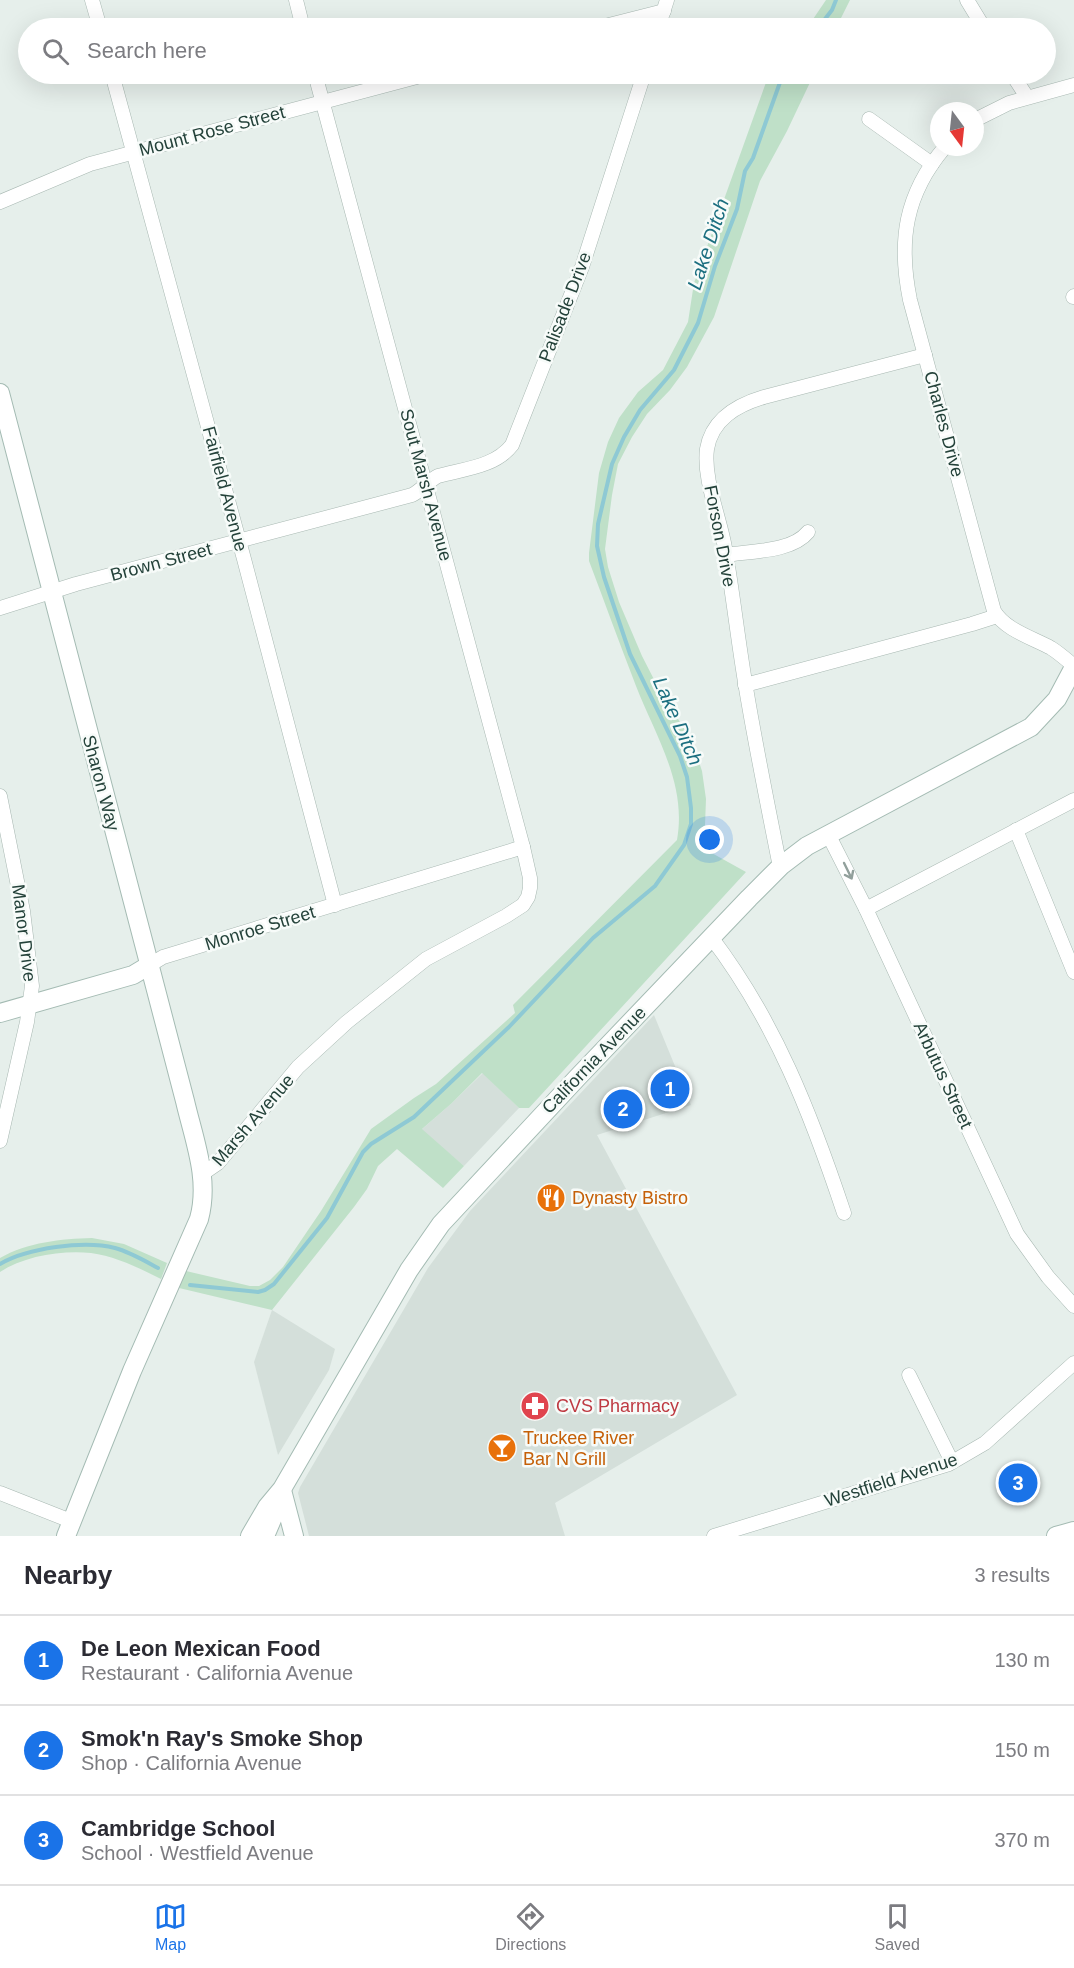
<!DOCTYPE html>
<html lang="en">
<head>
<meta charset="utf-8">
<style>
	body { margin:0; font-family:Helvetica,sans-serif; background:#f7f7f7; color:#2b2b33 }
	.compass { position:absolute; left:930px; top:102px; width:54px; height:54px; border-radius:50%; background:#fff; box-shadow:0 6px 24px #0002; rotate:165deg }
	.you { position:absolute; left:710px; top:840px; width:21px; height:21px; margin:-15px; border:4px solid #fff; border-radius:50%; background:#1a73e8; box-shadow:0 0 0 9px #1a73e833 }
	.badge { display:grid; place-items:center; width:39px; height:39px; border-radius:50%; background:#1a73e8; color:#fff; font-size:20px; font-weight:700 }
	.pin { position:absolute; translate:-50% -50%; border:3px solid #fff; box-shadow:0 2px 6px #0006 }
	.list { margin:0; padding:0; list-style:none }
	h2 { display:flex; justify-content:space-between; align-items:center; height:78px; margin:0; padding:0 24px; font-size:26px }
	h2 small { font-size:20px; font-weight:400; color:#7c7c81 }
	.list li { display:grid; grid-template-columns:39px 1fr auto; gap:18px; align-items:center; box-sizing:border-box; height:90px; padding:0 24px; border-top:2px solid #e1e1e2 }
	.list b { display:block; font-size:22px; white-space:nowrap }
	.list p { margin:0; font-size:20px; white-space:nowrap; color:#7c7c81 }
	.list em { font-size:20px; font-style:normal; color:#7c7c81 }
	.icon { flex:none; width:33px; height:33px; fill:none; stroke:currentColor; stroke-width:2; stroke-linecap:round; stroke-linejoin:round }
	.map { position:relative; flex:none; width:1074px; height:1536px; overflow:hidden }
	.search { position:absolute; background:#fff; box-shadow:0 6px 24px #0002; left:18px; right:18px; top:18px; height:66px; display:flex; align-items:center; gap:15px; box-sizing:border-box; padding:0 21px; border-radius:33px; color:#7c7c81; font-size:22px }
	.sheet { height:348px; background:#fff }
	nav { display:flex; justify-content:space-around; align-items:center; box-sizing:border-box; height:84px; border-top:2px solid #e1e1e2; background:#fff; font-size:16px; color:#7c7c81 }
	nav a { display:grid; justify-items:center; gap:3px }
	nav .on { color:#1a73e8 }
	.map>svg:first-child { display:block }
</style>
</head>
<body>
<div class="map">
<svg width="1074" height="1536" viewBox="0 0 1074 1536">
	<rect width="100%" height="100%" fill="#e6efeb"/>
	<!-- built -->
	<g fill="#d4dfda">
		<path d="M654,1015L691,1105L597,1135L737,1395L555,1503L565,1536H309L298,1493L300,1487L428,1268L470,1211Z"/>
		<path d="M483,1073L519,1108L464,1166L421,1130L452,1103Z"/>
		<path d="M272,1310L335,1349L329,1370L278,1455L254,1362Z"/>
	</g>
	<!-- green -->
	<g fill="#bfe0c8">
		<path d="M826,0H850L836,28H807Z"/>
		<path d="M769,74H814L787,131L760,181L714,317L687,367L670,390L647,414L632,437L618,464L612,495L605,549L608,567L619,602L642,656L664,699L685,729L695,750L702,771L706,799L705,825L701,847L746,872L529,1108H519L482,1073L452,1103L422,1129L464,1166L443,1188L397,1149L378,1166L367,1189L354,1207L272,1310L179,1288L186,1271L250,1286H259L270,1280L283,1267L321,1211L371,1129L414,1098L436,1084L515,1013L513,1005L677,840C687,784 656,737 636,686C620,645 605,603 589,561V553L599,473L608,442L619,418L638,392L663,370L688,322L694,283Z"/>
		<path d="M92,1238L124,1244L167,1263L161,1279C139,1268 115,1256 91,1253C62,1250 24,1256 0,1272V1258C28,1242 61,1239 92,1238Z"/>
	</g>
	<g fill="none" stroke-linecap="round" stroke-linejoin="round">
		<!-- stream -->
		<g stroke="#8ec9d4" stroke-width="4">
			<path d="M818,28L832,10L836,0"/>
			<path d="M0,1264C27,1248 84,1240 115,1248C130,1252 145,1261 158,1268"/>
			<path d="M190,1285L258,1292L265,1290L274,1284L327,1218L363,1152L371,1144L414,1117L509,1027L593,938L655,886L684,845L691,824V808L687,777L680,756L630,654L604,577L597,546L598,524L612,464L624,437L640,410L674,370L698,323L715,266L737,209L745,171L753,158L783,74"/>
		</g>
		<!-- street casing -->
		<g stroke="#a8b8b2" stroke-width="15">
			<g id="street">
				<path d="M92,0L100,28"/>
				<path d="M296,0L303,28"/>
				<path d="M967,0L984,28"/>
				<path d="M597,28L664,11"/>
				<path d="M658,28L667,0"/>
				<path d="M112,74L244,559L335,905"/>
				<path d="M1012,74L1027,97"/>
				<path d="M869,119L932,164"/>
				<path d="M975,120L1009,103L1074,85"/>
				<path d="M945,147C905,194 898,241 910,300L994,611C1005,630 1033,638 1051,648C1059,653 1067,660 1074,666"/>
				<path d="M0,202L90,164L428,74"/>
				<path d="M1073,297L1074,296"/>
				<path d="M726,555C751,551 792,552 808,532"/>
				<path d="M0,608L76,584L412,495C422,490 428,481 438,476C463,469 495,467 512,445L582,267L644,74"/>
				<path d="M745,685L972,624L997,616"/>
				<path d="M0,796L23,911L32,986L27,1022L0,1141"/>
				<path d="M1016,830L1074,972"/>
				<path d="M828,834L866,909L1017,1234L1048,1277L1074,1306"/>
				<path d="M780,867C768,807 756,748 746,688C738,641 733,594 725,548C720,518 703,479 707,449C712,419 737,405 764,397L925,355"/>
				<path d="M866,909L1074,800"/>
				<path d="M711,937C775,1021 811,1114 844,1213"/>
				<path d="M148,966L163,957L523,847"/>
				<path d="M202,1174L218,1163L298,1067L347,1022L426,959L506,916L523,905L528,897L530,888V878L523,847L315,74"/>
				<path d="M909,1375L952,1462"/>
				<path d="M0,1493L71,1521"/>
				<path d="M714,1536L949,1464L985,1443L1074,1363"/>
			</g>
		</g>
		<!-- secondary casing -->
		<g stroke="#a4bbb3" stroke-width="20">
			<g id="secondary">
				<path d="M0,393L185,1101C194,1140 210,1179 199,1219L132,1371L66,1536"/>
				<path d="M0,1013L133,975L148,966"/>
				<path d="M283,1494L294,1536"/>
				<path d="M250,1536L267,1507L282,1489L409,1270L441,1224L577,1078L749,898L782,865L807,846L1031,727L1057,699L1074,667"/>
				<path d="M265,1536L279,1503"/>
				<path d="M1056,1536L1074,1531"/>
			</g>
		</g>
		<!-- street -->
		<use href="#street" stroke="#fff" stroke-width="14"/>
		<!-- secondary -->
		<use href="#secondary" stroke="#fff" stroke-width="18"/>
	</g>
	<!-- one-way arrows -->
	<defs><path id="oneway-shaft" d="M-6 0H5M1.5-3L5.5 0L1.5 3" fill="none" stroke-width="1.6" stroke-linecap="round" stroke-linejoin="round" transform="scale(1.5)"/></defs>
	<use stroke="#92a09c" href="#oneway-shaft" transform="translate(848 871) rotate(64)"/>
	<!-- icons -->
	<defs>
		<g id="restaurant-disc" transform="scale(1.5)"><circle r="9.5" fill="#e8710a" stroke="#f7fbf9"/><path d="M-5-6h1v4h1v-4h1v4h1v-4h1v5L-1.5 .5V6h-2V.5L-5-1ZM5-6V6H3V1.5H1.5Q1.5-4 5-6Z" fill="#fff"/></g>
		<g id="pharmacy-disc" transform="scale(1.5)"><circle r="9.5" fill="#e0444e" stroke="#f7fbf9"/><path d="M-2-6h4v4h4v4h-4v4h-4v-4h-4v-4h4Z" fill="#fff"/></g>
		<g id="bar-disc" transform="scale(1.5)"><circle r="9.5" fill="#e8710a" stroke="#f7fbf9"/><path d="M-6-5H6L.8 .8V4.5H3.5V6h-7V4.5H-.8V.8Z" fill="#fff"/></g>
	</defs>
	<g fill-rule="evenodd">
		<use href="#restaurant-disc" x="551" y="1198"/>
		<use href="#pharmacy-disc" x="535" y="1406"/>
		<use href="#bar-disc" x="502" y="1448"/>
	</g>
	<g text-anchor="middle" stroke-width="5" stroke-linejoin="round" paint-order="stroke">
		<!-- street labels -->
		<g font-size="18" fill="#24423a" stroke="#f7fbf9">
			<text transform="translate(212 131) rotate(-15)" y="6">Mount Rose Street</text>
			<text transform="translate(565 307) rotate(-69)" y="6">Palisade Drive</text>
			<text transform="translate(944 424) rotate(75)" y="6">Charles Drive</text>
			<text transform="translate(426 485) rotate(75)" y="6">Sout Marsh Avenue</text>
			<text transform="translate(225 489) rotate(75)" y="6">Fairfield Avenue</text>
			<text transform="translate(720 536) rotate(79)" y="6">Forson Drive</text>
			<text transform="translate(161 562) rotate(-15)" y="6">Brown Street</text>
			<text transform="translate(101 783) rotate(75)" y="6">Sharon Way</text>
			<text transform="translate(260 928) rotate(-17)" y="6">Monroe Street</text>
			<text transform="translate(24 933) rotate(83)" y="6">Manor Drive</text>
			<text transform="translate(594 1060) rotate(-46)" y="6">California Avenue</text>
			<text transform="translate(943 1075) rotate(65)" y="6">Arbutus Street</text>
			<text transform="translate(253 1120) rotate(-49)" y="6">Marsh Avenue</text>
			<text transform="translate(891 1480) rotate(-18)" y="6">Westfield Avenue</text>
		</g>
		<!-- food labels -->
		<g font-size="18" fill="#c56008" stroke="#f7fbf9" text-anchor="start">
			<text x="572" y="1204">Dynasty Bistro</text>
			<text x="523" y="1444">Truckee River<tspan x="523" dy="21">Bar N Grill</tspan></text>
		</g>
		<!-- health labels -->
		<g font-size="18" fill="#be3a42" stroke="#f7fbf9" text-anchor="start">
			<text x="556" y="1412">CVS Pharmacy</text>
		</g>
		<!-- water labels -->
		<g font-size="20" font-style="italic" fill="#1c6f80" stroke="#f7fbf9">
			<text transform="translate(708 244) rotate(-72)" y="7">Lake Ditch</text>
			<text transform="translate(678 721) rotate(66)" y="7">Lake Ditch</text>
		</g>
	</g>
</svg>
<svg class="compass" viewBox="-18 -18 36 36"><path d="M0-13l5 13h-10z" fill="#e53935"/><path d="M0 13l5-13h-10z" fill="#7c7c81"/></svg>
<div class="you"></div>
<div class="pin badge" style="left:670px;top:1089px">1</div>
<div class="pin badge" style="left:623px;top:1109px">2</div>
<div class="pin badge" style="left:1018px;top:1483px">3</div>
<div class="search"><svg class="icon" aria-label="search" viewBox="0 0 24 24"><circle cx="10" cy="10" r="6"/><path d="M15 15l6 6"/></svg>Search here</div>
</div>
<section class="sheet">
<h2>Nearby<small>3 results</small></h2>
<ul class="list">
<li><span class="badge">1</span><div><b>De Leon Mexican Food</b><p>Restaurant · California Avenue</p></div><em>130 m</em></li>
<li><span class="badge">2</span><div><b>Smok'n Ray's Smoke Shop</b><p>Shop · California Avenue</p></div><em>150 m</em></li>
<li><span class="badge">3</span><div><b>Cambridge School</b><p>School · Westfield Avenue</p></div><em>370 m</em></li>
</ul>
</section>
<nav>
<a class="on"><svg class="icon" aria-label="map" viewBox="0 0 24 24"><path d="M3 6l6-2 6 2 6-2v14l-6 2-6-2-6 2zM9 4v14M15 6v14"/></svg>Map</a>
<a><svg class="icon" aria-label="directions" viewBox="0 0 24 24"><path d="M12 3l9 9-9 9-9-9zM9 14v-3h6M13 9l2 2-2 2"/></svg>Directions</a>
<a><svg class="icon" aria-label="saved" viewBox="0 0 24 24"><path d="M7 4h10v16l-5-4-5 4z"/></svg>Saved</a>
</nav>
</body>
</html>
